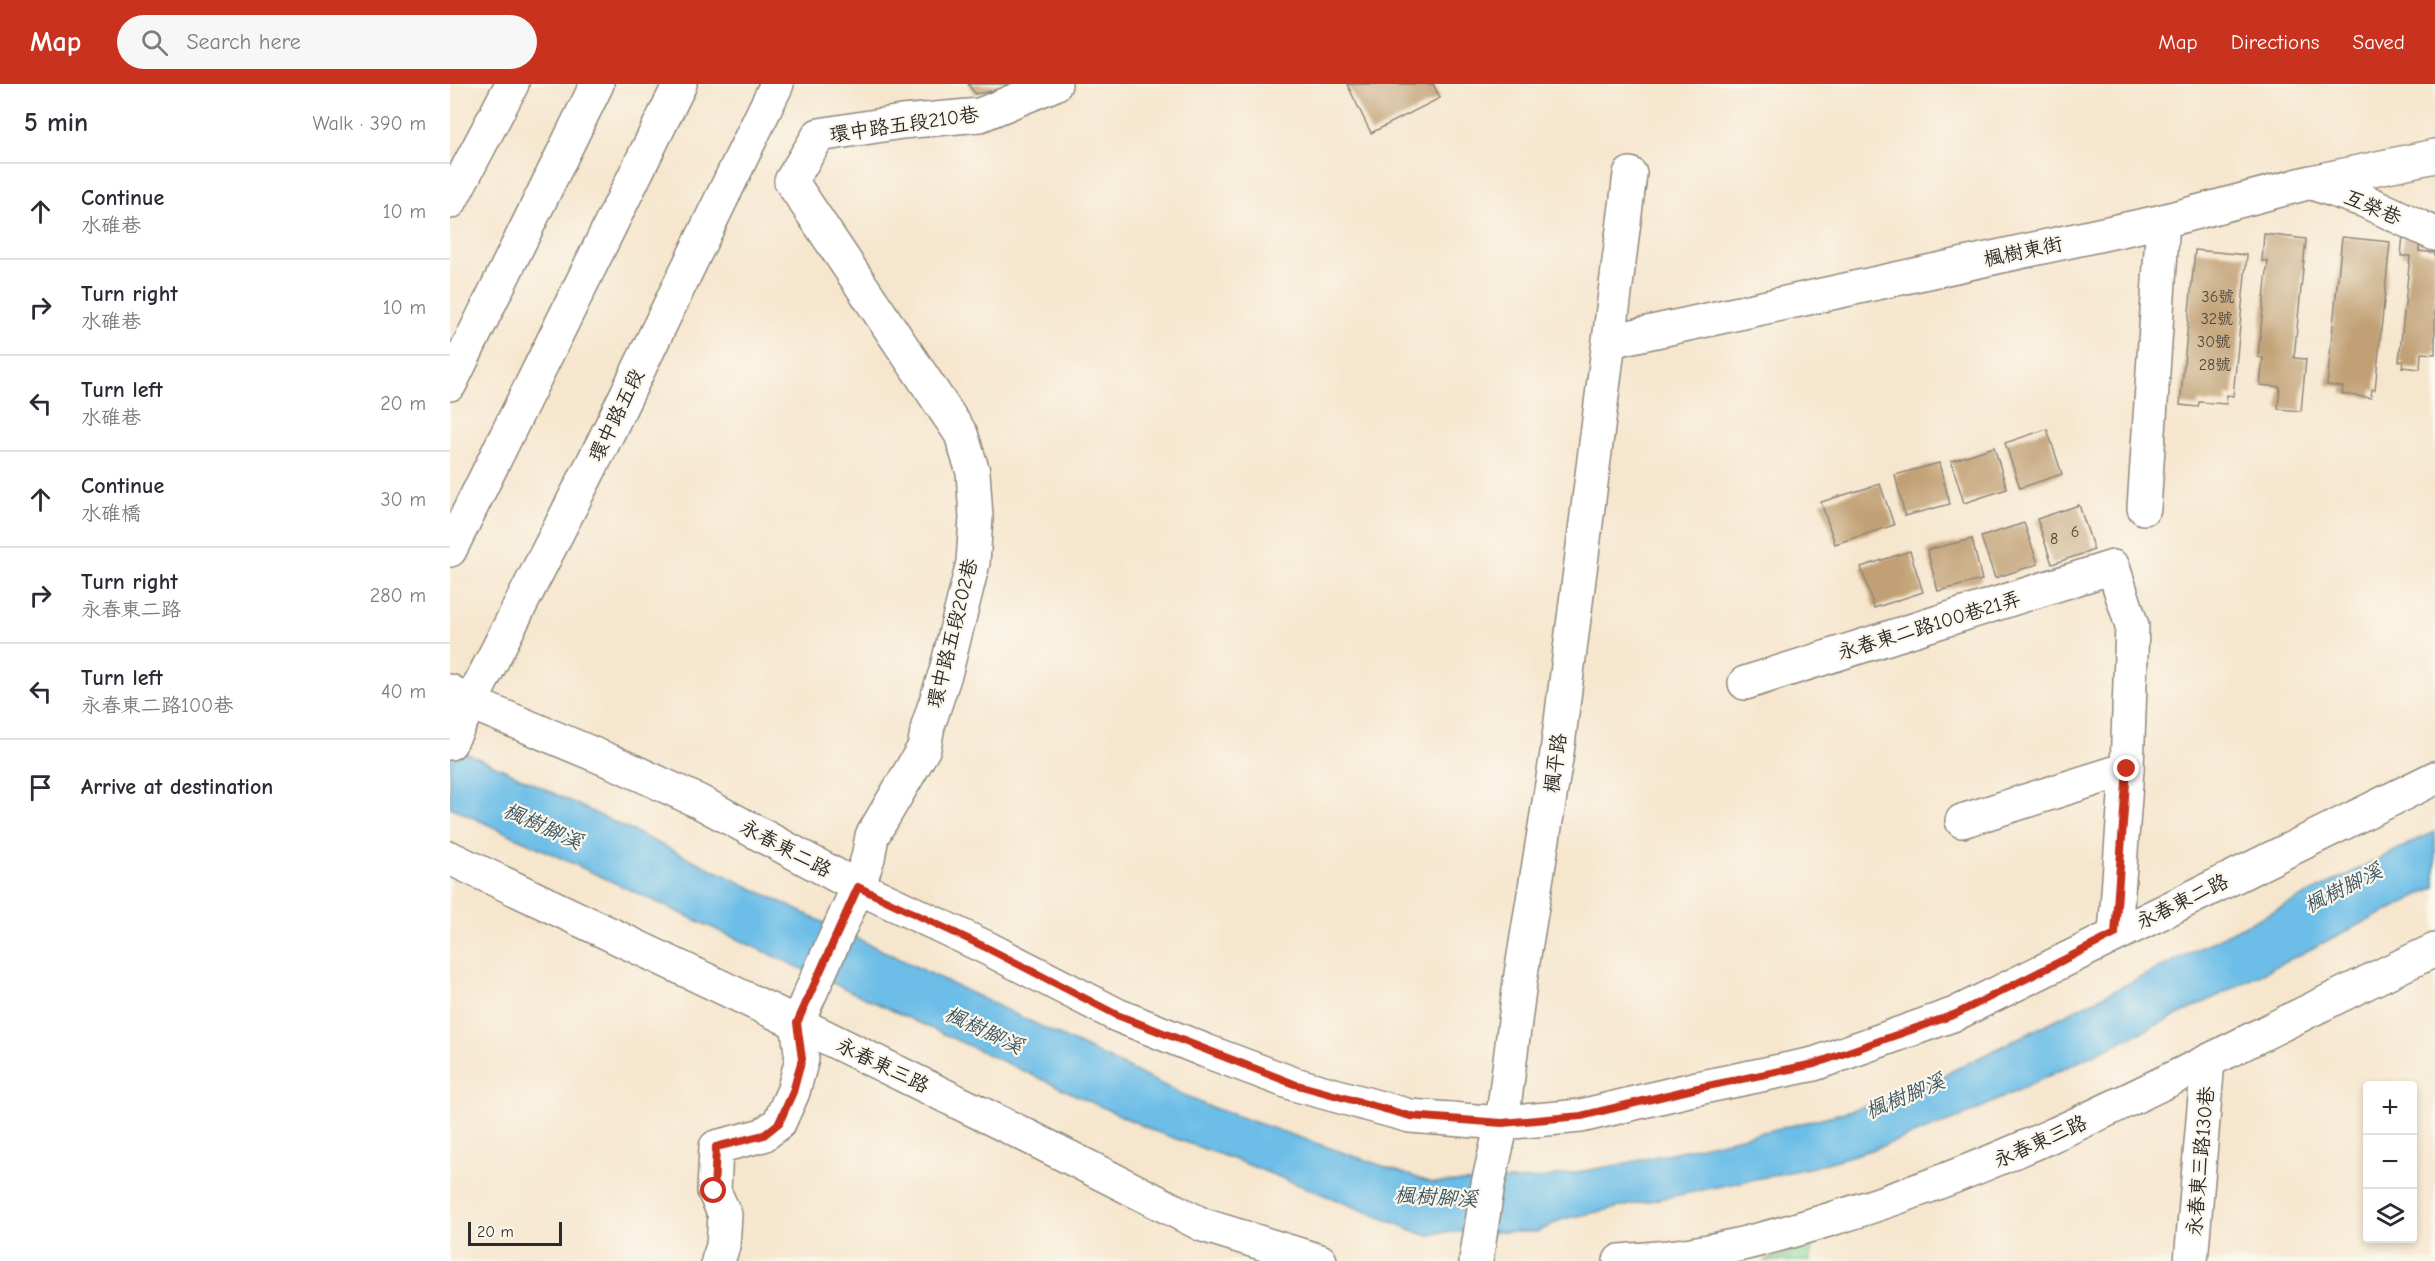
<!DOCTYPE html>
<html lang="en">
<head>
<meta charset="utf-8">
<style>
	body { margin:0; font-family:"Comic Neue","LXGW WenKai TC",sans-serif; background:#f7f7f7; color:#2b2b33 }
	.controls { position:absolute; right:18px; bottom:18px; display:grid; overflow:hidden; border-radius:6px; box-shadow:0 3px 9px #0003 }
	.controls button { width:54px; height:54px; display:grid; place-items:center; padding:0; border:0; border-bottom:2px solid #e1e1e2; background:#fff; color:#2b2b33; font:30px sans-serif }
	.scale { position:absolute; left:18px; bottom:15px; width:94px; box-sizing:border-box; padding-left:6px; border:3px solid #2b2b2b; border-top:0; font-size:16px; line-height:21px; white-space:nowrap; color:#2b2b2b; -webkit-text-stroke:4px #fbf7ec; paint-order:stroke }
	.stop { position:absolute; width:18px; height:18px; margin:-14px; border:4px solid #c8321e; border-radius:50%; background:#fff }
	.stop.end { background:#c8321e; border-color:#fff; box-shadow:0 2px 6px #0008 }
	.list { margin:0; padding:0; list-style:none }
	h2 { display:flex; justify-content:space-between; align-items:center; height:78px; margin:0; padding:0 24px; font-size:26px }
	h2 small { font-size:20px; font-weight:400; color:#7c7c81 }
	.list li { display:grid; grid-template-columns:39px 1fr auto; gap:18px; align-items:center; box-sizing:border-box; height:96px; padding:0 24px; border-top:2px solid #e1e1e2 }
	.list b { display:block; font-size:22px; white-space:nowrap }
	.list p { margin:0; font-size:20px; white-space:nowrap; color:#7c7c81 }
	.list em { font-size:20px; font-style:normal; color:#7c7c81 }
	.icon { flex:none; width:33px; height:33px; fill:none; stroke:currentColor; stroke-width:2; stroke-linecap:round; stroke-linejoin:round }
	.map { position:relative; flex:none; width:1985px; height:1177px; overflow:hidden }
	header { display:flex; align-items:center; gap:36px; box-sizing:border-box; height:84px; padding:0 30px; background:#c8321e; color:#fff }
	header strong { font-size:28px }
	nav { display:flex; gap:33px; margin-inline-start:auto; font-size:21px }
	.search { width:420px; height:54px; background:#f7f7f7; display:flex; align-items:center; gap:15px; box-sizing:border-box; padding:0 21px; border-radius:33px; color:#7c7c81; font-size:22px }
	main { display:flex }
	aside { flex:1; background:#fff }
	.map>svg:first-child { display:block }
</style>
</head>
<body>
<header>
<strong>Map</strong>
<div class="search"><svg class="icon" aria-label="search" viewBox="0 0 24 24"><circle cx="10" cy="10" r="6"/><path d="M15 15l6 6"/></svg>Search here</div>
<nav><a>Map</a><a>Directions</a><a>Saved</a></nav>
</header>
<main>
<aside>
<h2>5 min<small>Walk · 390 m</small></h2>
<ul class="list">
<li><svg class="icon" aria-label="ahead" viewBox="0 0 24 24"><path d="M12 20V5M6 11l6-6 6 6"/></svg><div><b>Continue</b><p>水碓巷</p></div><em>10 m</em></li>
<li><svg class="icon" aria-label="right" viewBox="0 0 24 24"><path d="M7 20v-9h11M14 6l5 5-5 5"/></svg><div><b>Turn right</b><p>水碓巷</p></div><em>10 m</em></li>
<li><svg class="icon" aria-label="left" viewBox="0 0 24 24"><path d="M17 20v-9H6M10 6l-5 5 5 5"/></svg><div><b>Turn left</b><p>水碓巷</p></div><em>20 m</em></li>
<li><svg class="icon" aria-label="ahead" viewBox="0 0 24 24"><path d="M12 20V5M6 11l6-6 6 6"/></svg><div><b>Continue</b><p>水碓橋</p></div><em>30 m</em></li>
<li><svg class="icon" aria-label="right" viewBox="0 0 24 24"><path d="M7 20v-9h11M14 6l5 5-5 5"/></svg><div><b>Turn right</b><p>永春東二路</p></div><em>280 m</em></li>
<li><svg class="icon" aria-label="left" viewBox="0 0 24 24"><path d="M17 20v-9H6M10 6l-5 5 5 5"/></svg><div><b>Turn left</b><p>永春東二路100巷</p></div><em>40 m</em></li>
<li><svg class="icon" aria-label="arrive" viewBox="0 0 24 24"><path d="M6 21V4h12l-3 4 3 4H6"/></svg><div><b>Arrive at destination</b></div></li>
</ul>
</aside>
<div class="map">
<svg width="1985" height="1177" viewBox="0 0 1985 1177">
	<rect width="100%" height="100%" fill="#fbf7ec"/>
	<filter id="ink" filterUnits="userSpaceOnUse"><feTurbulence type="fractalNoise" baseFrequency=".0167" numOctaves="2"/><feDisplacementMap in="SourceGraphic" scale="12" xChannelSelector="R" yChannelSelector="G"/><feConvolveMatrix kernelMatrix="1 2 1 2 8 2 1 2 1" color-interpolation-filters="sRGB"/></filter>
	<filter id="wash" filterUnits="userSpaceOnUse"><feTurbulence type="fractalNoise" baseFrequency=".008" numOctaves="4" result="noise"/><feDisplacementMap in="SourceGraphic" scale="24" xChannelSelector="R" yChannelSelector="G"/><feGaussianBlur stdDeviation="1.35" result="paint"/><feColorMatrix in="noise" values="0 0 0 0 0 0 0 0 0 0 0 0 0 0 0 0 0 1.4 0 .05"/><feComposite in="paint" operator="in"/></filter>
	<g filter="url(#wash)">
		<rect width="100%" height="100%" fill="#f6e6ce"/>
		<!-- green -->
		<path fill="#86d899" stroke="#588262" stroke-width="1.5" d="M1362,1162L1360,1177H1313Z"/>
		<!-- water -->
		<path fill="#6cbde7" stroke="#4c7489" stroke-width="1.5" d="M0,662L57,687L755,1021L982,1099L1088,1095L1173,1080L1357,1038L1450,1013L1985,747V803L1753,919L1509,1034L1421,1066L1363,1083L1113,1135L1088,1148H992L977,1152L794,1079L704,1047L0,723Z"/>
		<g id="blocks">
			<!-- building -->
			<g fill="#c1a074">
				<path d="M518,0H582L525,10Z"/>
				<path d="M897,0H983L990,14L921,49Z"/>
				<path d="M1814,150L1856,155L1844,274L1856,275L1851,327L1828,325L1830,303L1810,301L1813,274L1808,273L1818,177H1812Z"/>
				<path d="M1953,151L1970,154L1969,167L1985,169V270L1971,269L1970,285L1952,283L1953,277H1949L1960,172H1951Z"/>
				<path d="M1892,153L1940,158L1925,306L1922,305L1921,314L1892,310L1893,303L1877,301Z"/>
				<path d="M1745,166L1797,171L1783,312L1777,311L1776,320L1749,318L1748,323L1730,321Z"/>
				<path d="M1597,345L1612,390L1570,404L1555,359Z"/>
				<path d="M1544,363L1557,405L1514,419L1501,377Z"/>
				<path d="M1489,379L1500,420L1455,432L1445,391Z"/>
				<path d="M1430,400L1444,441L1385,460L1371,418Z"/>
				<path d="M1629,421L1644,466L1602,480L1587,435Z"/>
				<path d="M1574,439L1588,480L1545,494L1531,453Z"/>
				<path d="M1522,455L1532,496L1488,507L1477,466Z"/>
				<path d="M1460,467L1473,508L1424,524L1411,483Z"/>
			</g>
		</g>
	</g>
	<g filter="url(#ink)">
		<use href="#blocks" fill-opacity="0" stroke="#90887c" stroke-width="1.5"/>
		<g fill="none" stroke-linecap="round" stroke-linejoin="round">
			<!-- minor casing -->
			<g stroke="#90887c" stroke-width="36">
				<g id="minor">
					<path d="M1862,99L1915,117L1985,150"/>
					<path d="M0,118L62,0"/>
					<path d="M1160,257L1713,137L1861,98L1985,72"/>
					<path d="M0,300L147,0"/>
					<path d="M1694,424L1713,137"/>
					<path d="M0,466L230,0"/>
					<path d="M1295,599L1663,483L1682,542L1677,685L1665,850"/>
					<path d="M0,607L21,619L170,681L248,717L408,803L537,864L667,931L756,967L844,1000L960,1032L1052,1039L1131,1032L1243,1005L1364,980L1505,930L1985,694"/>
					<path d="M0,659L153,359L327,0"/>
					<path d="M1512,737L1677,685"/>
					<path d="M0,774L347,939L581,1054L753,1141L870,1177"/>
					<path d="M268,1177L273,1162L275,1131L264,1107L266,1063L313,1051L329,1039L343,1008L352,975L347,939L408,803L418,774L422,752L474,664L478,642L496,587L523,479L526,433L523,388L511,350L341,97L369,51L452,38L530,31L605,0"/>
					<path d="M1026,1177L1038,1100L1052,1039L1071,890L1107,669L1180,90"/>
					<path d="M1170,1177C1195,1175 1221,1174 1247,1169C1291,1162 1335,1149 1378,1136C1591,1073 1784,959 1985,866"/>
					<path d="M1741,1177L1758,977"/>
				</g>
			</g>
			<!-- minor -->
			<use href="#minor" stroke="#fff" stroke-width="33"/>
		</g>
	</g>
	<g fill="none" stroke-linecap="round" stroke-linejoin="round" filter="url(#ink)">
		<!-- route -->
		<path stroke="#c8321e" stroke-width="8" d="M264,1107L266,1063L314,1051L329,1039L343,1008L352,975L347,939L408,803L537,864L667,931L844,1000L960,1032L1052,1039L1131,1032L1243,1005L1364,980L1506,930L1665,850L1677,685"/>
	</g>
	<g text-anchor="middle" stroke-width="4.5" stroke-linejoin="round" paint-order="stroke">
		<!-- number labels -->
		<g font-size="16" fill="#50483d">
			<text x="1768" y="218">36號</text>
			<text x="1767" y="240">32號</text>
			<text x="1764" y="263">30號</text>
			<text x="1765" y="286">28號</text>
			<text x="1625" y="453">6</text>
			<text x="1604" y="460">8</text>
		</g>
		<!-- street labels -->
		<g font-size="20" fill="#2b2b2b" stroke="#fbf7ec">
			<text transform="translate(454 40) rotate(-8)" y="7">環中路五段210巷</text>
			<text transform="translate(1923 123) rotate(23)" y="7">互榮巷</text>
			<text transform="translate(1573 167) rotate(-12)" y="7">楓樹東街</text>
			<text transform="translate(166 331) rotate(-64)" y="7">環中路五段</text>
			<text transform="translate(1479 541) rotate(-17)" y="7">永春東二路100巷21弄</text>
			<text transform="translate(502 549) rotate(-76)" y="7">環中路五段202巷</text>
			<text transform="translate(1105 679) rotate(-82)" y="7">楓平路</text>
			<text transform="translate(336 764) rotate(28)" y="7">永春東二路</text>
			<text transform="translate(1732 817) rotate(-26)" y="7">永春東二路</text>
			<text transform="translate(433 981) rotate(26)" y="7">永春東三路</text>
			<text transform="translate(1590 1057) rotate(-24)" y="7">永春東三路</text>
			<text transform="translate(1750 1077) rotate(-85)" y="7">永春東三路130巷</text>
		</g>
		<!-- water labels -->
		<g font-size="21" font-style="italic" fill="#3e5763" stroke="#fbf7ec">
			<text transform="translate(93 742) rotate(24)" y="7">楓樹腳溪</text>
			<text transform="translate(1893 804) rotate(-27)" y="7">楓樹腳溪</text>
			<text transform="translate(534 946) rotate(25)" y="7">楓樹腳溪</text>
			<text transform="translate(1455 1012) rotate(-23)" y="7">楓樹腳溪</text>
			<text transform="translate(986 1113) rotate(3)" y="7">楓樹腳溪</text>
		</g>
	</g>
</svg>
<div class="controls">
<button>+</button>
<button>−</button>
<button><svg class="icon" aria-label="layers" viewBox="0 0 24 24"><path d="M12 4l9 5-9 5-9-5zM3 14l9 5 9-5"/></svg></button>
</div>
<div class="scale">20 m</div>
<div class="stop" style="left:264px;top:1107px"></div>
<div class="stop end" style="left:1677px;top:685px"></div>
</div>
</main>
</body>
</html>
